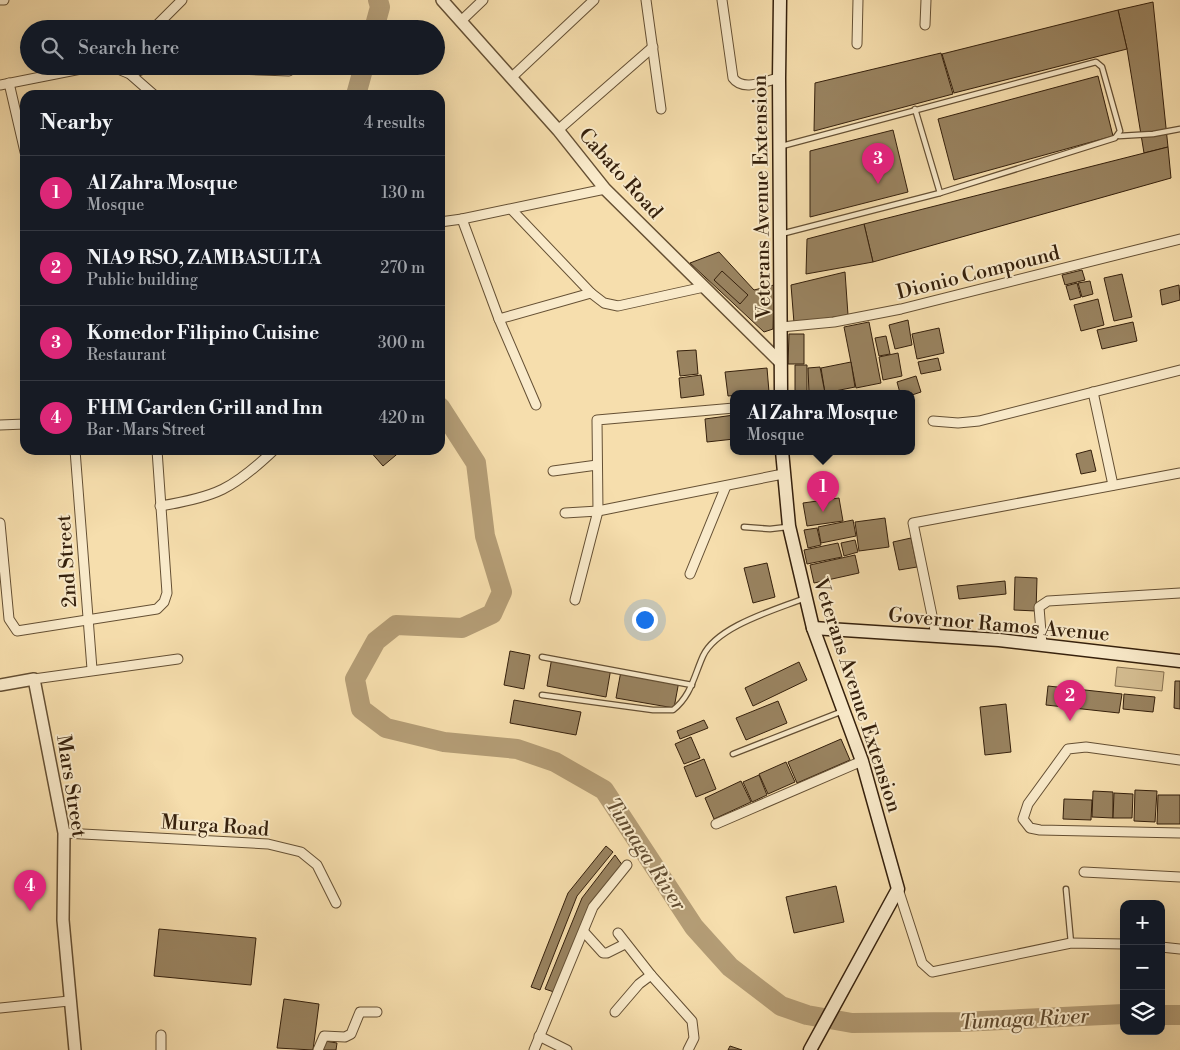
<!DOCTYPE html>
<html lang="en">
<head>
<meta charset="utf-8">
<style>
	body { margin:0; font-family:"Libre Bodoni",serif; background:#242831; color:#f1f3f6 }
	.controls { position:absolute; right:15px; bottom:15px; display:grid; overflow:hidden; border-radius:10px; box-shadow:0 5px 20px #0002 }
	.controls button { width:45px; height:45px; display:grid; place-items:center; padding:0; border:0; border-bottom:1px solid #363941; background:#171b24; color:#f1f3f6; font:25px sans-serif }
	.you { position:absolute; left:644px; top:619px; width:18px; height:18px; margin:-12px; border:4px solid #fff; border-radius:50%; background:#1a73e8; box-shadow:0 0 0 8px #1a73e833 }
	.badge { display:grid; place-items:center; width:32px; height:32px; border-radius:50%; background:#db2777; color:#fff; font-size:16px; font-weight:700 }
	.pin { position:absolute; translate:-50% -41px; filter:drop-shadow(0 1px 2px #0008) }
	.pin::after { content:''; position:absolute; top:26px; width:18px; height:15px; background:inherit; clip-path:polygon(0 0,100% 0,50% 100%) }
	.popup { position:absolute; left:730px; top:390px; width:185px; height:65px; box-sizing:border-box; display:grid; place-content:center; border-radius:10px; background:#171b24; filter:drop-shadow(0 1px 4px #0005); font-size:16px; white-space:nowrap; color:#9ea1a6 }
	.popup b { font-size:19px; color:#f1f3f6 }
	.popup::after { content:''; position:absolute; left:50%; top:100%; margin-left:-10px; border:10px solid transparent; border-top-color:#171b24 }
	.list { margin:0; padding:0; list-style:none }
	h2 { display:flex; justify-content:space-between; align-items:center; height:65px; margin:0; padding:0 20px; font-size:21px }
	h2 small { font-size:16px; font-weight:400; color:#9ea1a6 }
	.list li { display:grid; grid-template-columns:32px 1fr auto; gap:15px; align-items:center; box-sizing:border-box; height:75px; padding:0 20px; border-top:1px solid #363941 }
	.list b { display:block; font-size:19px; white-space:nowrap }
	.list p { margin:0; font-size:16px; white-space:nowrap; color:#9ea1a6 }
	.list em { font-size:16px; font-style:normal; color:#9ea1a6 }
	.icon { flex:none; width:28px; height:28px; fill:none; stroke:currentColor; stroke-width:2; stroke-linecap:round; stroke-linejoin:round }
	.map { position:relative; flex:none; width:1180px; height:1050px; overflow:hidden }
	.search { position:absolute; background:#171b24; box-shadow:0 5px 20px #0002; left:20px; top:20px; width:425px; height:55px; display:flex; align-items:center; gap:12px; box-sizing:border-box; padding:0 18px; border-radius:28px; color:#9ea1a6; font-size:19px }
	.panel { position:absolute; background:#171b24; box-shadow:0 5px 20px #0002; left:20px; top:90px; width:425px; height:365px; border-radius:15px }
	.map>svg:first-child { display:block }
</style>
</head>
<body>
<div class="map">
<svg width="1180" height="1050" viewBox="0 0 1180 1050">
	<rect width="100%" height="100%" fill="#f6dead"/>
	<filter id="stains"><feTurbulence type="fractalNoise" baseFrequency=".004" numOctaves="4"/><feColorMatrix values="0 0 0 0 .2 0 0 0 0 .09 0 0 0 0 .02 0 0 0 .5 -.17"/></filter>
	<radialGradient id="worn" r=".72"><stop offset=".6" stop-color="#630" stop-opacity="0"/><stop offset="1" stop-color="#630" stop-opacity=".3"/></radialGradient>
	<!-- green -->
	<path fill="#d5be92" stroke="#856f4f" d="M1117,667L1164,672L1162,691L1115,686Z"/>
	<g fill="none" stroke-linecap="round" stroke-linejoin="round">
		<!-- river -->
		<g stroke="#b49d76" stroke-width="20">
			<path d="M374,29L380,7L378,0"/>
			<path d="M356,95L364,66"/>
			<path d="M440,407L476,463L485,536L502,592L492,614L462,628L396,625L376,641L355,679L361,709L386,728L444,742L517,749L555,762L604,790L694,927L730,967L781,1006L807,1015L852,1023L961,1022L1124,1014"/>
			<path d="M1161,1015H1180"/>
		</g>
	</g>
	<!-- building -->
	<g fill="#998360" stroke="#35200c">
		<path d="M1153,2L1168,147L1144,153L1127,49L1118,10Z"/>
		<path d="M1118,10L1127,49L954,93L942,54Z"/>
		<path d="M941,53L953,94L814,131L815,83Z"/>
		<path d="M1098,76L1113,136L954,180L938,119Z"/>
		<path d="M893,130L908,192L810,217V151Z"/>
		<path d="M1168,147L1171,178L873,262L864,224Z"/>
		<path d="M864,224L873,262L806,274L807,239Z"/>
		<path d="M719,252L754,290L774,285L773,329L764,332L690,263Z"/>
		<path d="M1082,270L1085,280L1065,285L1062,275Z"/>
		<path d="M722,271L748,295L740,304L714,280Z"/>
		<path d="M845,272L848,315L794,323L791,285Z"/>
		<path d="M1122,274L1132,317L1114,321L1104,278Z"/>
		<path d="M1090,281L1093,294L1082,297L1078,283Z"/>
		<path d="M1077,283L1081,297L1070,300L1066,286Z"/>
		<path d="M1179,285L1180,300L1162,305L1160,290Z"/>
		<path d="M1098,299L1104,325L1081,331L1074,305Z"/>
		<path d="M908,320L912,345L895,349L889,325Z"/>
		<path d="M869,322L881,383L856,388L844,327Z"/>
		<path d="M1133,322L1137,341L1102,349L1097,330Z"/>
		<path d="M939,328L944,353L917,359L912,334Z"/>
		<path d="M789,334H804V364H788Z"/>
		<path d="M886,336L890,354L879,356L875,338Z"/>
		<path d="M696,350L698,374L680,376L677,351Z"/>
		<path d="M898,353L902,376L883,380L879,357Z"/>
		<path d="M938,358L941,370L921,374L918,362Z"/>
		<path d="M851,362L855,387L825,393L821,368Z"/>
		<path d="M795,365H807V392L795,393Z"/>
		<path d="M820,367L825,393H809L808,368Z"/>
		<path d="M767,368L769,392L728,396L725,372Z"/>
		<path d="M701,375L704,395L681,398L679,378Z"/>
		<path d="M916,376L921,392L912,395V393H900L897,382Z"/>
		<path d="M734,415V439L707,442L705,419Z"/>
		<path d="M369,450H402L383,466Z"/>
		<path d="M1091,450L1096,471L1081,474L1076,454Z"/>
		<path d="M839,498L843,521L807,526L803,503Z"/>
		<path d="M885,518L889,547L859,551L855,522Z"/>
		<path d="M853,520L856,536L821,543L818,527Z"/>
		<path d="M817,528L821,545L808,548L804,530Z"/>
		<path d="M911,538L917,567L899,570L893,542Z"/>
		<path d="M855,540L858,552L844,556L841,543Z"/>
		<path d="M838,543L842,557L807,564L804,550Z"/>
		<path d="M855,555L859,573L814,583L810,565Z"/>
		<path d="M767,563L775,597L753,603L744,568Z"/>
		<path d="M1015,577L1037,578L1036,611L1014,610Z"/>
		<path d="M1005,581L1006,594L959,599L957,586Z"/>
		<path d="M510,651L530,655L524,689L504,685Z"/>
		<path d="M552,657L611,668L606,697L547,686Z"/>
		<path d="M799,662L807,680L753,706L745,688Z"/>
		<path d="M621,671L679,681L674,708L616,698Z"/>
		<path d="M1175,681H1180V709L1174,708Z"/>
		<path d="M1048,686L1122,694L1119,713L1046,705Z"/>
		<path d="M1124,694L1155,697L1153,712L1123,709Z"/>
		<path d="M514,700L581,712L576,735L510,723Z"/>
		<path d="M778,701L787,723L746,740L736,718Z"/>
		<path d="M1006,704L1011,752L985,755L980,707Z"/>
		<path d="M704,720L708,728L680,739L677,731Z"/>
		<path d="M691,737L700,758L684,764L675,744Z"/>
		<path d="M841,739L850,760L797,783L788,762Z"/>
		<path d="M704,759L716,789L696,797L684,767Z"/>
		<path d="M786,762L795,782L768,794L759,774Z"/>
		<path d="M759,775L767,795L752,802L743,782Z"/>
		<path d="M741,781L751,802L714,819L705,798Z"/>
		<path d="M1135,790L1157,791L1155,822L1134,821Z"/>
		<path d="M1093,791L1113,792V818L1092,817Z"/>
		<path d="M1114,793L1133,794L1132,818H1113Z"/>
		<path d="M1158,795H1180V824H1157Z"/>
		<path d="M1064,799L1092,800L1091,820L1063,819Z"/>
		<path d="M606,846L613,852L577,896L540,990L531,987L568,893Z"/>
		<path d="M615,855L623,866L593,905L557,993L545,989L582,898Z"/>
		<path d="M836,886L844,922L794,933L786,897Z"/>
		<path d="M159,929L256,938L251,985L154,976Z"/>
		<path d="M284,999L319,1004L313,1050L277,1048Z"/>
		<path d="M325,1041L337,1043L336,1050H323Z"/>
		<path d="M730,1046L742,1050H728Z"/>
	</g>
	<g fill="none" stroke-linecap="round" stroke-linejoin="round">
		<!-- service casing -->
		<g stroke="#655034" stroke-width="7">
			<g id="service">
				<path d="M915,109L940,193"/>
				<path d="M1119,136L1153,134L1180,129"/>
				<path d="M781,234L940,193L1115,138L1120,131L1102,67L1096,62L782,146"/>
				<path d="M744,527L770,529L787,527"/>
				<path d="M542,657L692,685"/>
				<path d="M542,695L653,710H673C691,696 694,676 703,656C717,626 775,610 805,598"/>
				<path d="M733,754L843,711"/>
				<path d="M1066,889L1071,943"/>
			</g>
		</g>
		<!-- minor casing -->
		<g stroke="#655034" stroke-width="11">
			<g id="minor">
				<path d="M0,0H4"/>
				<path d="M646,0L661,109"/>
				<path d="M722,0L733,78C743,92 765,81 779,78"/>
				<path d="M461,21L483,0"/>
				<path d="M925,25L926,0"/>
				<path d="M153,29L182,0"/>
				<path d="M857,44L858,0"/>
				<path d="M111,66L130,74L154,95"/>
				<path d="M152,66L289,71"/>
				<path d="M130,74L151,66"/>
				<path d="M512,77L594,0"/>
				<path d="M9,83L25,152"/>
				<path d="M0,85L96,66"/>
				<path d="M558,130L653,47"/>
				<path d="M512,210L591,293L604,303L618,306L704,287"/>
				<path d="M440,222L462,219"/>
				<path d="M591,293L499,319L462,219L605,189"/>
				<path d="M499,319L536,405"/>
				<path d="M781,327L834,322L901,309L1180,239"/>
				<path d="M1093,392L1113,485"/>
				<path d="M933,421L958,423L979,421L1180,370"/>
				<path d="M0,425L25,424"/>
				<path d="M75,450L92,669"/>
				<path d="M553,471L597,465"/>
				<path d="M160,506C216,497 233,489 274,450"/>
				<path d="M565,513L598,511L783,474"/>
				<path d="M0,523L9,619L17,631L157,609L164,602L167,593L157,450"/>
				<path d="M690,574L726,486"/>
				<path d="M575,600L598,511L597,420L734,408"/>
				<path d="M936,635L913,523L1180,473"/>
				<path d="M1042,645L1039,607L1048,601L1180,593"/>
				<path d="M34,679L178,659"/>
				<path d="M1180,760L1086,747L1068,749L1028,804L1023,819L1030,828L1040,830L1180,833"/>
				<path d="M716,824L862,761"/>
				<path d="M64,833L268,844L301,852L317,865L336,903"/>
				<path d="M1084,872L1180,877"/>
				<path d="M898,889L922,963L932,972L1071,943L1124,944"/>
				<path d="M584,932L603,953H607L625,944"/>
				<path d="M618,933L651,975L692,1021L694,1038L688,1050"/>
				<path d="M1161,947L1180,949"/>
				<path d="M0,1008L69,1001"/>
				<path d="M615,1012L639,984L651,975"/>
				<path d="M539,1036L567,1050"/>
				<path d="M161,1050V1035"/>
				<path d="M318,1050L324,1036L345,1037L351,1034L360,1012H377"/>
				<path d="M534,1050L593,907L627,865"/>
			</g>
		</g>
		<!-- tertiary casing -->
		<g stroke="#655034" stroke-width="14">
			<g id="tertiary">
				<path d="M442,0L558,130L605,189L780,362"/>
				<path d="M0,685L34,679L64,833L63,920L75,1050"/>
			</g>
		</g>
		<!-- secondary casing -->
		<g stroke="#35200c" stroke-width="15">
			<g id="secondary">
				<path d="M780,0L779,78L781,393"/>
				<path d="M782,451L789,526L813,628L862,761L898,889L810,1050"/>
				<path d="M813,628L999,640L1180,661"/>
			</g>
		</g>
		<!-- service -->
		<use href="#service" stroke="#f9eaca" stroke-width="4.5"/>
		<!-- minor -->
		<use href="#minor" stroke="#f9eaca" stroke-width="9"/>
		<!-- tertiary -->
		<use href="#tertiary" stroke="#f9eaca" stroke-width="11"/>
		<!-- secondary -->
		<use href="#secondary" stroke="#f9eaca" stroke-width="12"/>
	</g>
	<g text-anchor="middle" stroke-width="4" stroke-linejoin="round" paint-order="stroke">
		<!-- street labels -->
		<g font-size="20" fill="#35200c" stroke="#f9eaca">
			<text transform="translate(621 173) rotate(48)" y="7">Cabato Road</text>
			<text transform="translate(761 197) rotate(-91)" y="7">Veterans Avenue Extension</text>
			<text transform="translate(978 272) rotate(-14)" y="7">Dionio Compound</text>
			<text transform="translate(66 561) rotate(-94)" y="7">2nd Street</text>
			<text transform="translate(999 624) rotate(5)" y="7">Governor Ramos Avenue</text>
			<text transform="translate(858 695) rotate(72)" y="7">Veterans Avenue Extension</text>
			<text transform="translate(72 786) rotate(81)" y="7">Mars Street</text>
			<text transform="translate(215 825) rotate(4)" y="7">Murga Road</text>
		</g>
		<!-- water labels -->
		<g font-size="21" font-style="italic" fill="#614c31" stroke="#f9eaca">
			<text transform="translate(646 854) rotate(57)" y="7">Tumaga River</text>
			<text transform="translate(1024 1019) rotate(-3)" y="7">Tumaga River</text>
		</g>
	</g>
	<rect width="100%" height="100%" filter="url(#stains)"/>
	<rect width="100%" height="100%" fill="url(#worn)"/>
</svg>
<div class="controls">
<button>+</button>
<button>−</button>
<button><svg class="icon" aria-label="layers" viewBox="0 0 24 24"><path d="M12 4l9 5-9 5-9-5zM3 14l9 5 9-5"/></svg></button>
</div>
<div class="you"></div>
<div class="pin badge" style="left:823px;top:512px">1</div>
<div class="popup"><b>Al Zahra Mosque</b>Mosque</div>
<div class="pin badge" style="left:1070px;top:721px">2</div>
<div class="pin badge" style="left:878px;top:184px">3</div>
<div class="pin badge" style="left:30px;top:911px">4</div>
<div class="search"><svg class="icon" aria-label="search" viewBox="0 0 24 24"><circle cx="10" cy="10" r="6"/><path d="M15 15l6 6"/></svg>Search here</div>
<section class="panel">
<h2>Nearby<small>4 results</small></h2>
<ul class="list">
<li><span class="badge">1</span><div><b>Al Zahra Mosque</b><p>Mosque</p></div><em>130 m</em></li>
<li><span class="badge">2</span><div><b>NIA9 RSO, ZAMBASULTA</b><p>Public building</p></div><em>270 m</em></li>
<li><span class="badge">3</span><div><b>Komedor Filipino Cuisine</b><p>Restaurant</p></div><em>300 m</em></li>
<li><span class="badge">4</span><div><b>FHM Garden Grill and Inn</b><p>Bar · Mars Street</p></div><em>420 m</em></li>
</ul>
</section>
</div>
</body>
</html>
